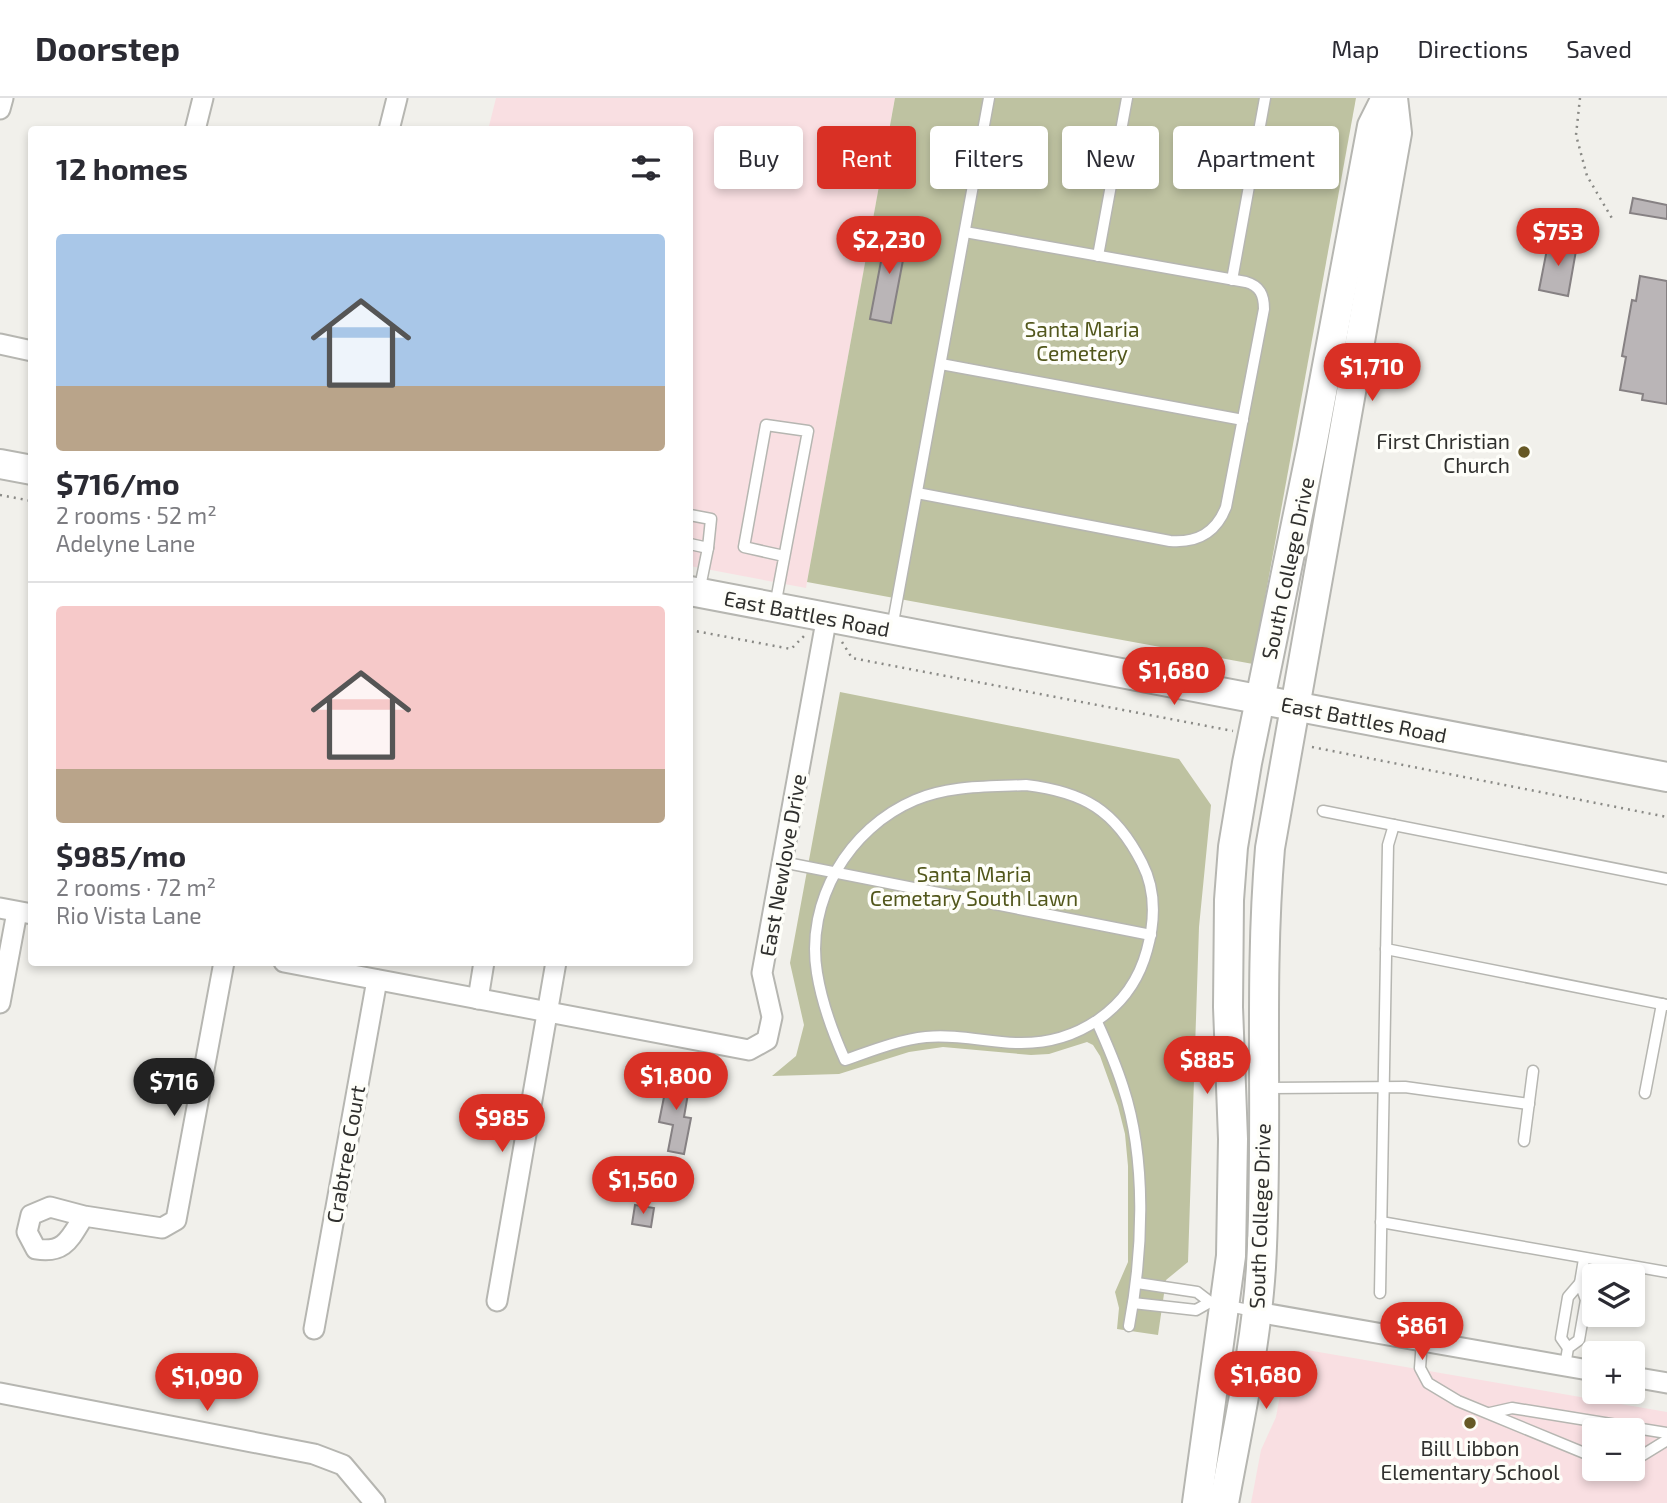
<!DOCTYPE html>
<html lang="en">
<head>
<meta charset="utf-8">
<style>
	body { margin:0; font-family:"Exo 2",sans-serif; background:#f7f7f7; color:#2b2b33; height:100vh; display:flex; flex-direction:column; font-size:26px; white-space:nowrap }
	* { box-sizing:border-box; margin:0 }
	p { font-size:23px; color:#7c7c81 }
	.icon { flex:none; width:38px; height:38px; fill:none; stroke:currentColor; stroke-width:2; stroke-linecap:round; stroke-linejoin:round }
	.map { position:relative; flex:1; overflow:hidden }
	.drawer { position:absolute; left:28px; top:28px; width:665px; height:840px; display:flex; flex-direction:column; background:#fff; border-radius:7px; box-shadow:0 4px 10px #0003 }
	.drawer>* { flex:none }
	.guide { position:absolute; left:714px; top:28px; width:665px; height:63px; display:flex; gap:14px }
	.buttons { position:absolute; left:1582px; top:1166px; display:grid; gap:14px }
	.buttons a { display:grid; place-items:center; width:63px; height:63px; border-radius:7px; background:#fff; box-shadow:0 4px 10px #0003; font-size:35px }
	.price { position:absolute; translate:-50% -60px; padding:0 16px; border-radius:24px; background:#d93025; color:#fff; font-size:23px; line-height:46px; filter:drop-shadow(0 2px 4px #0008) }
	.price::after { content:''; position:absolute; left:50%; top:42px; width:21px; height:16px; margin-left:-10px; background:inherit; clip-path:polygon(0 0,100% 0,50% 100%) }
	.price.current { background:#222; color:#fff }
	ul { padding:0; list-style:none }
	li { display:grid; align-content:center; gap:14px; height:371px; padding:0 28px }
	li+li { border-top:2px solid #e1e1e2 }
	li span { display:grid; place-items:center; height:217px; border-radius:7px; color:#555 }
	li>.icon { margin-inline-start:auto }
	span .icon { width:126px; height:126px; fill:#fffc; stroke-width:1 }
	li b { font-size:30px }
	h2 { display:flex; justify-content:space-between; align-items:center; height:84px; padding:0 28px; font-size:30px }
	.tag { padding:0 24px; border-radius:7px; background:#fff; box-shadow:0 4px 10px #0003; font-size:24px; line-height:63px }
	.tag.current { background:#d93025; color:#fff }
	header { display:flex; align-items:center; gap:42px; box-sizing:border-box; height:98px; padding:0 35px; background:#fff; border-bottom:2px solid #e1e1e2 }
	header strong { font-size:33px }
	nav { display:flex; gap:38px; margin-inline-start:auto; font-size:24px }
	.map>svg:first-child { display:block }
</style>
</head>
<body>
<header>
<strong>Doorstep</strong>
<nav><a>Map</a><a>Directions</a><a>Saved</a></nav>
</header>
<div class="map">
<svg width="1667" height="1405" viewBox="0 0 1667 1405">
	<rect width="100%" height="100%" fill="#f1f0eb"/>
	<g fill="#f9dfe2" fill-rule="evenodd">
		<path d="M496 0H895L806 490 690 468V32H488Z"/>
		<path d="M1307 1252 1667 1314V1405H1251L1261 1352 1276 1319 1286 1264 1291 1253ZM1594 1332H1633V1370H1594Z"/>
	</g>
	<g fill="#bec2a1">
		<path d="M895 0H1356L1253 566 807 484Z"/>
		<path d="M840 594 1179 661 1211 707 1199 829 1188 1164 1166 1182 1158 1237 1117 1231 1119 1210 1115 1194 1128 1164V1068L1125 1036 1118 1008 1100 958 1093 947 1087 944 1049 956 1031 957 943 949 909 954 839 976 772 978 796 958 804 927 790 865Z"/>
	</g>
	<g fill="#bab5b7" stroke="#868183" stroke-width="2">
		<path d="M1633 100 1667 107V121L1630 115Z"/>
		<path d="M887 132 908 136 891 225 870 221Z"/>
		<path d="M1549 141 1577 147 1568 198 1539 192Z"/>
		<path d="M1640 178 1667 183V306L1642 302 1643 296 1620 292 1626 259 1622 258 1632 202 1636 203Z"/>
		<path d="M665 979 690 984 684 1019 691 1020 684 1056 668 1053 673 1027 659 1024 664 999 659 998Z"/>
		<path d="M635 1107 654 1110 651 1129 632 1126Z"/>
	</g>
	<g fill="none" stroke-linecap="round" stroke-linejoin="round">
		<g stroke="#b6b6b1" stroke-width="13">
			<g id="lane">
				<path d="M1098 158 1127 0"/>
				<path d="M1232 182 1265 0"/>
				<path d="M941 266 1243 322"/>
				<path d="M917 395 1170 443C1197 445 1216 435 1226 409L1264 211C1264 197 1260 188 1246 184L965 134"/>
				<path d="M690 417 711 421 708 450 690 446"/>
				<path d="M699 494 708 450"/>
				<path d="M775 508 808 333 766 327 744 449 784 458"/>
				<path d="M892 530 989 0"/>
				<path d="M1026 687C1084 694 1115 712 1142 765 1156 792 1155 823 1147 852 1131 912 1076 947 1016 945 986 944 957 936 926 939 898 942 871 953 845 962 832 933 822 906 817 875 805 803 849 730 915 702 950 687 989 689 1026 687Z"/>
				<path d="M1323 713 1667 781"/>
				<path d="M782 764 1151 837"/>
				<path d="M1386 851 1667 907"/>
				<path d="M1097 924C1107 946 1116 967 1123 989 1147 1062 1143 1154 1129 1228"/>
				<path d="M1268 990 1405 989 1529 1006"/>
				<path d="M1645 995 1662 906"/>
				<path d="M1524 1043 1533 973"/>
				<path d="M1381 1124 1667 1174"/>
				<path d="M1137 1185 1197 1194 1210 1204 1253 1213"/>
				<path d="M1580 1185 1584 1161"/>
				<path d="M1380 1195 1388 747 1394 727"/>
				<path d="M1133 1205 1196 1212 1210 1204"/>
				<path d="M1422 1243 1420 1270 1428 1285 1458 1303 1594 1359"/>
				<path d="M1565 1268 1568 1250 1561 1240 1568 1199 1580 1185 1586 1202 1579 1242 1568 1250"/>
				<path d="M1490 1315 1512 1310 1667 1335"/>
				<path d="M1633 1363 1667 1342"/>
			</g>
		</g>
		<g stroke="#b6b6b1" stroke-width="23">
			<g id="street">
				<path d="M0 11 3 0"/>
				<path d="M195 32 203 0"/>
				<path d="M389 32 397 0"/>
				<path d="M0 246 32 253"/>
				<path d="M0 810 32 816"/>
				<path d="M284 864 749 952 767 942 772 919 762 875 827 518"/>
				<path d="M478 901 484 864"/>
				<path d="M0 905 17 814"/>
				<path d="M84 1118C70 1140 65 1156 36 1151L27 1134 31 1117 50 1109 84 1118 162 1130 176 1122 224 864"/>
				<path d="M497 1203 556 864"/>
				<path d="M1257 1214 1594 1273"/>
				<path d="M314 1231 377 882"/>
				<path d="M1633 1279 1667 1285"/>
				<path d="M0 1295 314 1356 343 1367 375 1405"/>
			</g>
		</g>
		<g stroke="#b6b6b1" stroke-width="32">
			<g id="secondary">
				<path d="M0 366 32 372"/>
				<path d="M690 493 1667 679"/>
				<path d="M1197 1405 1231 1158 1233 1041 1228 909 1229 802 1233 749 1247 665 1312 348 1372 28 1386 0"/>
				<path d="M1224 1405C1238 1327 1256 1249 1261 1169 1269 1030 1258 890 1270 750L1397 35 1393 0"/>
			</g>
		</g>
		<g stroke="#8a8a86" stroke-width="2.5" stroke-dasharray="2 5" stroke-linecap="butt">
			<path d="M1580 0 1576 37 1587 78 1613 122"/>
			<path d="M0 397 32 403"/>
			<path d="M690 532 791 551 805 537"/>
			<path d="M842 544 852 560 1233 633"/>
			<path d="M1312 649 1667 719"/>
		</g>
		<use href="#lane" stroke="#fff" stroke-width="10"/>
		<use href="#street" stroke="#fff" stroke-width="19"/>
		<use href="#secondary" stroke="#fff" stroke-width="28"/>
	</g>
	<g fill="#665825" stroke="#fefef9" stroke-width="2.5">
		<circle cx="1524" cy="354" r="7"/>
		<circle cx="1470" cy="1325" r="7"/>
	</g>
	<g text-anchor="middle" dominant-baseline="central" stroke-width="7" stroke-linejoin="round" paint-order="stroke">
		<g font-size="21" fill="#52571c" stroke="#fefef9">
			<text x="1082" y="230">Santa Maria<tspan x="1082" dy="24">Cemetery</tspan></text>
			<text x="974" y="775">Santa Maria<tspan x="974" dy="24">Cemetary South Lawn</tspan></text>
		</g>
		<g font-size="21" fill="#30302e" stroke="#fefef9" text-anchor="end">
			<text x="1510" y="342">First Christian<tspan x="1510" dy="24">Church</tspan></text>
			<text x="1470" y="1349" text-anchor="middle">Bill Libbon<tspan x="1470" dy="24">Elementary School</tspan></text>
		</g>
		<g font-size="21" fill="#30302e" stroke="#fefef9">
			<text transform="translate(1287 470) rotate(-78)">South College Drive</text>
			<text transform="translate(807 515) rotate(11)">East Battles Road</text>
			<text transform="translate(1364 621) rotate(11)">East Battles Road</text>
			<text transform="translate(782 767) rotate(-80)">East Newlove Drive</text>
			<text transform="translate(345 1056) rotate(-80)">Crabtree Court</text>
			<text transform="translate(1259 1118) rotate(-88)">South College Drive</text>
		</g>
	</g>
</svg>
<div class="buttons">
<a><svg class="icon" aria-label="layers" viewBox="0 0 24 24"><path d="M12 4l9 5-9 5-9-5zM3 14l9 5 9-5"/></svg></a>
<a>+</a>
<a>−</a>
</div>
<b class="price" style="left:1558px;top:170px">$753</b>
<b class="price" style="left:889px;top:178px">$2,230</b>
<b class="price" style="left:1372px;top:305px">$1,710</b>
<b class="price" style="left:1174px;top:609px">$1,680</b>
<b class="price" style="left:1207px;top:998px">$885</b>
<b class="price" style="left:676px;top:1014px">$1,800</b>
<b class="price current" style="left:174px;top:1020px">$716</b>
<b class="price" style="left:502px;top:1056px">$985</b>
<b class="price" style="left:643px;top:1118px">$1,560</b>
<b class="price" style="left:1422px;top:1264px">$861</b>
<b class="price" style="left:1266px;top:1313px">$1,680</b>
<b class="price" style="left:207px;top:1315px">$1,090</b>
<div class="guide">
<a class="tag">Buy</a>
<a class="tag current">Rent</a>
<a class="tag">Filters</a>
<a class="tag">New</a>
<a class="tag">Apartment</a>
</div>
<section class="drawer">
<h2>12 homes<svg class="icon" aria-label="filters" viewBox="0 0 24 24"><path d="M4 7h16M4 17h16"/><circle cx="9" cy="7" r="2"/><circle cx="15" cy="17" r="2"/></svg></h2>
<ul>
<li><span style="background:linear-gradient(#a9c7e8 70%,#b9a48a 0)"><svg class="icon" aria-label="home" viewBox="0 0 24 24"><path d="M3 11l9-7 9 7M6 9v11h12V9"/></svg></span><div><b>$716/mo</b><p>2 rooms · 52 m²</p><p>Adelyne Lane</p></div></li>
<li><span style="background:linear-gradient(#f6c9c9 75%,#b9a48a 0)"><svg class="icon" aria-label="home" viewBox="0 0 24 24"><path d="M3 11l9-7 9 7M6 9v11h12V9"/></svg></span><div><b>$985/mo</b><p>2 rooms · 72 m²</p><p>Rio Vista Lane</p></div></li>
</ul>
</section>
</div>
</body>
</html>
